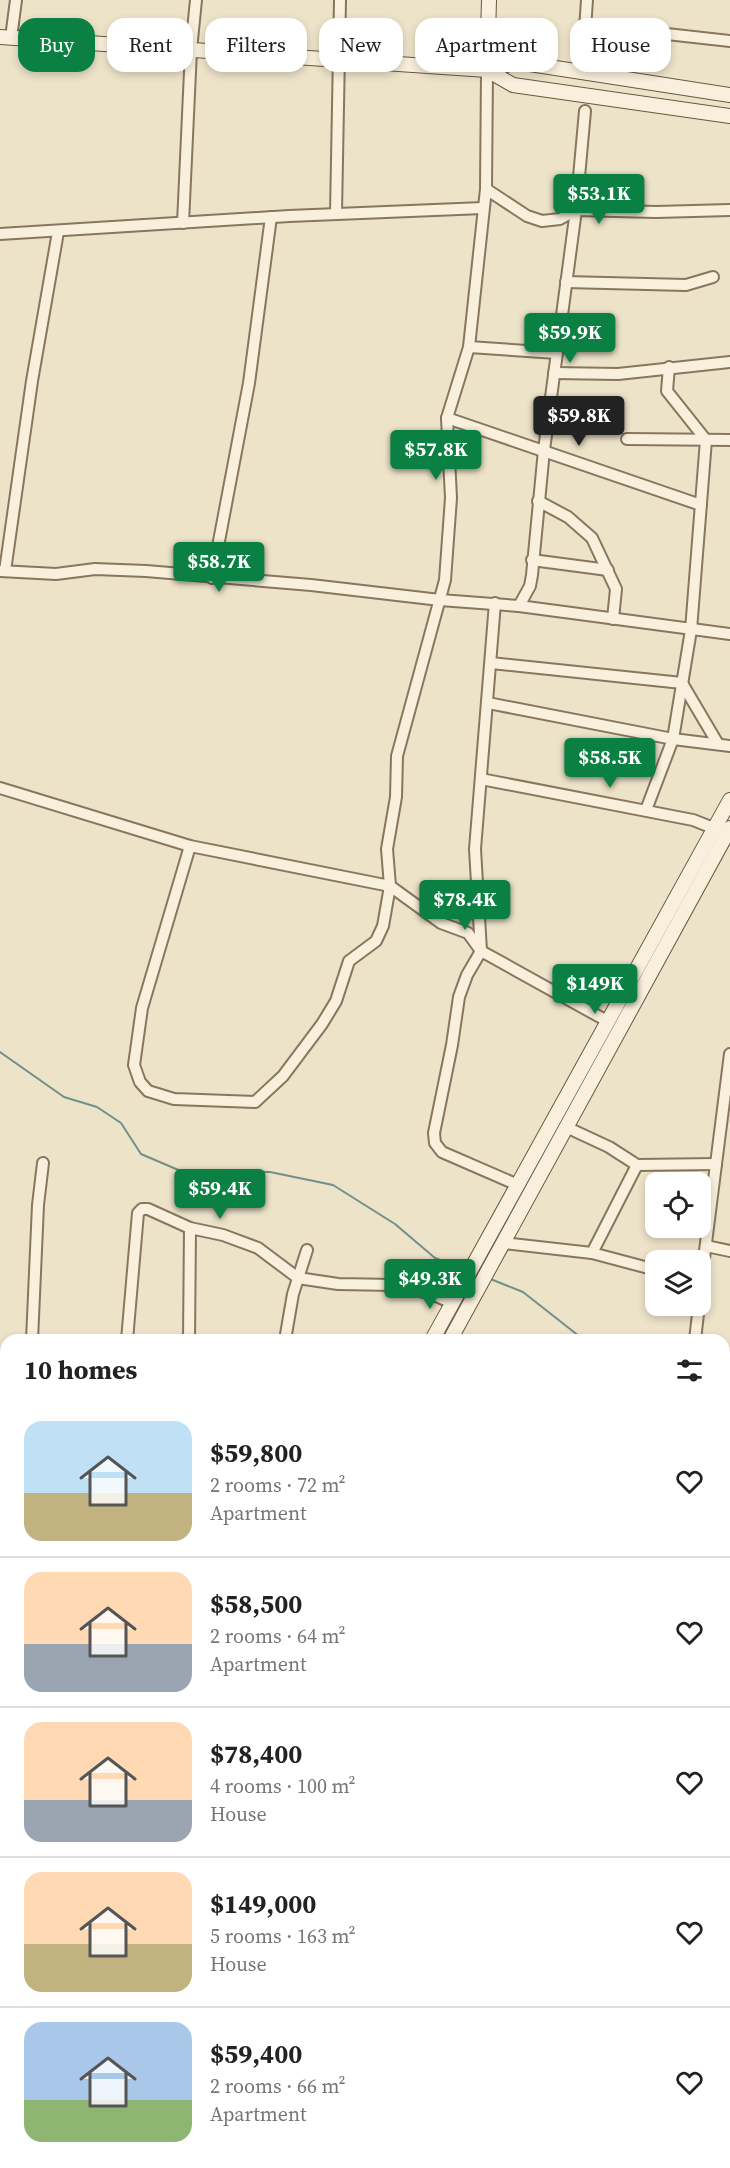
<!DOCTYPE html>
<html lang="en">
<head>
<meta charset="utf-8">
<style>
	body { margin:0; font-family:"Source Serif 4",serif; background:#f6f6f6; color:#222; height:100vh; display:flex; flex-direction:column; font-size:22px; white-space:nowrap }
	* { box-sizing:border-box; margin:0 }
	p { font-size:20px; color:#767676 }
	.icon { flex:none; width:33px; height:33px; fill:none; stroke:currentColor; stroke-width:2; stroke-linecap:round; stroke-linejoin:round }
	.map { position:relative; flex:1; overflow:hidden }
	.details { position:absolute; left:0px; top:1334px; width:730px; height:836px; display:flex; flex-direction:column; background:#fff; border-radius:18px 18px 0 0; box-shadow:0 3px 9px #0003 }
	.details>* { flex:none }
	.hud { position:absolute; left:18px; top:18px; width:694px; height:54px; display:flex; gap:12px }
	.fabs { position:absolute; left:645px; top:1172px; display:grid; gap:12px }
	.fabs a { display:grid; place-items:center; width:66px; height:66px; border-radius:12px; background:#fff; box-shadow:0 3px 9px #0003; font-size:30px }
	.price { position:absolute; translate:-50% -51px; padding:0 14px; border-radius:6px; background:#0b8043; color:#fff; font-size:20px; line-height:39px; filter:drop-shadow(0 2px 3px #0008) }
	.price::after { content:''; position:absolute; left:50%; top:36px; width:18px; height:14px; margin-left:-9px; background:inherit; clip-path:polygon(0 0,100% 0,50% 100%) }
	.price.on { background:#222; color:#fff }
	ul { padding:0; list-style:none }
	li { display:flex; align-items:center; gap:18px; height:150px; padding:0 24px }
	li+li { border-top:2px solid #e0e0e0 }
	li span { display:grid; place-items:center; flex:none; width:168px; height:120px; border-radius:18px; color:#555 }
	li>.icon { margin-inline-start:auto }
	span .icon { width:72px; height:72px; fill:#fffc; stroke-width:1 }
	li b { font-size:26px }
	h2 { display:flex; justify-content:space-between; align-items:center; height:72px; padding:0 24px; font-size:26px }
	.pill { padding:0 21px; border-radius:18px; background:#fff; box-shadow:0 3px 9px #0003; font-size:21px; line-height:54px }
	.pill.on { background:#0b8043; color:#fff }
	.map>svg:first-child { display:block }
</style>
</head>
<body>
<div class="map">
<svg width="730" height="2168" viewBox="0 0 730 2168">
	<rect width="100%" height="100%" fill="#ede3c9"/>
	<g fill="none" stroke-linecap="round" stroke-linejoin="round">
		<g stroke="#709089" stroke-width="2">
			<path d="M0 1052 64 1097 97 1107 121 1123 141 1154 183 1172H270L333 1185 395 1224 435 1258 466 1270"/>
			<path d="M488 1278 523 1292 584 1340"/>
			<path d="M724 1485 730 1490"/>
		</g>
		<g stroke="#89765e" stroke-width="14">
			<g id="street">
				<path d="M586 25 730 41"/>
				<path d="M11 38 16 0"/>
				<path d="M583 58 587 0"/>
				<path d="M486 189 527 216 542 221 560 219 576 210 656 212 730 210"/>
				<path d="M336 213 340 0"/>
				<path d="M183 223 191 50 196 0"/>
				<path d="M0 234 289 216 483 208"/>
				<path d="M566 282 686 285 713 277"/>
				<path d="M469 347 557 353"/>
				<path d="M554 373 618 374 730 362"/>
				<path d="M447 418 701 505"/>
				<path d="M627 439 730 440"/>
				<path d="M538 501 568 517 592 538 616 589 613 619"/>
				<path d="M532 560 608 570"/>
				<path d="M0 571 56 574 95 569 146 571 311 585 440 600 519 606 730 634"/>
				<path d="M5 571 32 381 58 232"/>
				<path d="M212 578 249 383 271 217"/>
				<path d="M495 603 475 849 481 951 467 975 459 997 452 1045 434 1133 435 1143 442 1152 518 1185"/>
				<path d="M519 606 530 586 532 575 544 450 576 210 585 111"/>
				<path d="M491 663 682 683 718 744"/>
				<path d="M488 703 673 739 730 746"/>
				<path d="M481 779 693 820 721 831"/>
				<path d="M0 788 190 846 390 886 441 923 468 933 481 951 609 1022"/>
				<path d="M646 810 673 739 691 630 706 440 667 391 669 367"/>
				<path d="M190 846 142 1008 134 1065 140 1082 148 1091 174 1099 255 1102 283 1076 322 1024 336 1001 349 961 376 941 383 926 390 886 387 849 396 797 397 756 445 580 451 498 447 418 469 347 486 189 487 70"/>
				<path d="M566 1127 609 1147 637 1165"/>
				<path d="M503 1243 592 1253 656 1270"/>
				<path d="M706 1246 730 1251"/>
				<path d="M592 1253 637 1165 716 1164"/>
				<path d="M700 1290 730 1054"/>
				<path d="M32 1340 38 1205 43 1163"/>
				<path d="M127 1340 138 1213 142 1209H148L190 1228 223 1235 258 1248 298 1278 338 1284 393 1285 432 1294 452 1303"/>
				<path d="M189 1340 190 1228"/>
				<path d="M285 1340 293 1294 307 1250"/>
				<path d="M695 1340 699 1305"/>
				<path d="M0 1373H6"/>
				<path d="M724 1383 730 1387"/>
				<path d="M0 1536H6"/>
				<path d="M0 1624H6"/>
				<path d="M724 1662 730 1650"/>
				<path d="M724 1740 730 1731"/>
				<path d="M724 1796 730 1799"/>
				<path d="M724 1909 730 1904"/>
				<path d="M0 1960H6"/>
				<path d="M724 1968 730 1974"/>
				<path d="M0 2044H6"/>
				<path d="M125 2163V2168"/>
				<path d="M459 2163 506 2168"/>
				<path d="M0 2166 12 2168"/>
				<path d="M24 2168 25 2163"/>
				<path d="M358 2168V2163"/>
				<path d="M542 2168V2163"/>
				<path d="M661 2168V2163"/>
			</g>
		</g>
		<g stroke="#6b5741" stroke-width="16">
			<g id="secondary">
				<path d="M0 37 487 70 517 62 730 95"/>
				<path d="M487 70 513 85 730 116"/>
				<path d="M487 70 489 0"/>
				<path d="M432 1340 730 800"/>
				<path d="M450 1340 730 828"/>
				<path d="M0 1875H6"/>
				<path d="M275 2168V2163"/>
				<path d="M286 2168V2163"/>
			</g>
		</g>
		<use href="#street" stroke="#f8f0dc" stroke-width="10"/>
		<use href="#secondary" stroke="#f8f0dc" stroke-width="14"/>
	</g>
</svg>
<div class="fabs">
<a><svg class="icon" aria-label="locate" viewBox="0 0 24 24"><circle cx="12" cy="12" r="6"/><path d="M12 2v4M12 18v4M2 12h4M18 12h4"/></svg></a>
<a><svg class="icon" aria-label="layers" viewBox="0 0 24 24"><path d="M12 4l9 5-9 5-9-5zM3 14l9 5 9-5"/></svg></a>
</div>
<b class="price" style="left:599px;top:225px">$53.1K</b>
<b class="price" style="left:570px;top:364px">$59.9K</b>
<b class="price on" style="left:579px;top:447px">$59.8K</b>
<b class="price" style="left:436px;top:481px">$57.8K</b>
<b class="price" style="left:219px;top:593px">$58.7K</b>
<b class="price" style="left:610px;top:789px">$58.5K</b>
<b class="price" style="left:465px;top:931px">$78.4K</b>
<b class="price" style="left:595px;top:1015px">$149K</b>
<b class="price" style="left:220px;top:1220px">$59.4K</b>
<b class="price" style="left:430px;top:1310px">$49.3K</b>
<div class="hud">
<a class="pill on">Buy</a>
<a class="pill">Rent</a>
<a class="pill">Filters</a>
<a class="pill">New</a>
<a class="pill">Apartment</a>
<a class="pill">House</a>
</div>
<section class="details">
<h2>10 homes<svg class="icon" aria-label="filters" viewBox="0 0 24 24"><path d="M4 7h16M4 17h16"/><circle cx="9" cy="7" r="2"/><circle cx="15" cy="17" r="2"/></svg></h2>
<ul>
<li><span style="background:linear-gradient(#bfe0f5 60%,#c2b280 0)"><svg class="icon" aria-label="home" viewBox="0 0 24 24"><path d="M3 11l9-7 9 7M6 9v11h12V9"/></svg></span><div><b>$59,800</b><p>2 rooms · 72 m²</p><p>Apartment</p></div><svg class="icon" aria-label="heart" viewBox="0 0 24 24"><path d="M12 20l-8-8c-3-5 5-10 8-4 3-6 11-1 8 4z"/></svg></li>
<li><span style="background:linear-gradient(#ffd9b3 60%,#9aa5b1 0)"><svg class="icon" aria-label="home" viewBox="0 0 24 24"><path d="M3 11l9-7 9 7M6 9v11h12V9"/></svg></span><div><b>$58,500</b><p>2 rooms · 64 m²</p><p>Apartment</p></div><svg class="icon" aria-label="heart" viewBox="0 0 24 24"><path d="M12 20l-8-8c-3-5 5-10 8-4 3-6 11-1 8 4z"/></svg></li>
<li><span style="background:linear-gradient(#ffd9b3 65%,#9aa5b1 0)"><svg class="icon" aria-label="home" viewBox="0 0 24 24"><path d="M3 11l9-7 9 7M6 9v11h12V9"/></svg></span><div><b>$78,400</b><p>4 rooms · 100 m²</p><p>House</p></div><svg class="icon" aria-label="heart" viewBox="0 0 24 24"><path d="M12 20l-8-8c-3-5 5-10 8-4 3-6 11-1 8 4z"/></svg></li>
<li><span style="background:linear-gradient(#ffd9b3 60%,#c2b280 0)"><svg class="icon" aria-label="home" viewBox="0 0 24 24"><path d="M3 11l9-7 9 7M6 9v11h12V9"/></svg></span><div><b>$149,000</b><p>5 rooms · 163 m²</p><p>House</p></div><svg class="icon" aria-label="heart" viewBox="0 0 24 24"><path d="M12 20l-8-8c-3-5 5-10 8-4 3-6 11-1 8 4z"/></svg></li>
<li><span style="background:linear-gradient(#a9c7e8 65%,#8fb573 0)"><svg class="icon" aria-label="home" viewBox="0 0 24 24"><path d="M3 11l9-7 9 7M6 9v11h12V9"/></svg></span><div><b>$59,400</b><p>2 rooms · 66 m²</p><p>Apartment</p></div><svg class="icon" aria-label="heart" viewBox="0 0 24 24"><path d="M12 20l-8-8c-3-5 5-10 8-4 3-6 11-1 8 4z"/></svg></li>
</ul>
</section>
</div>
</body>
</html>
